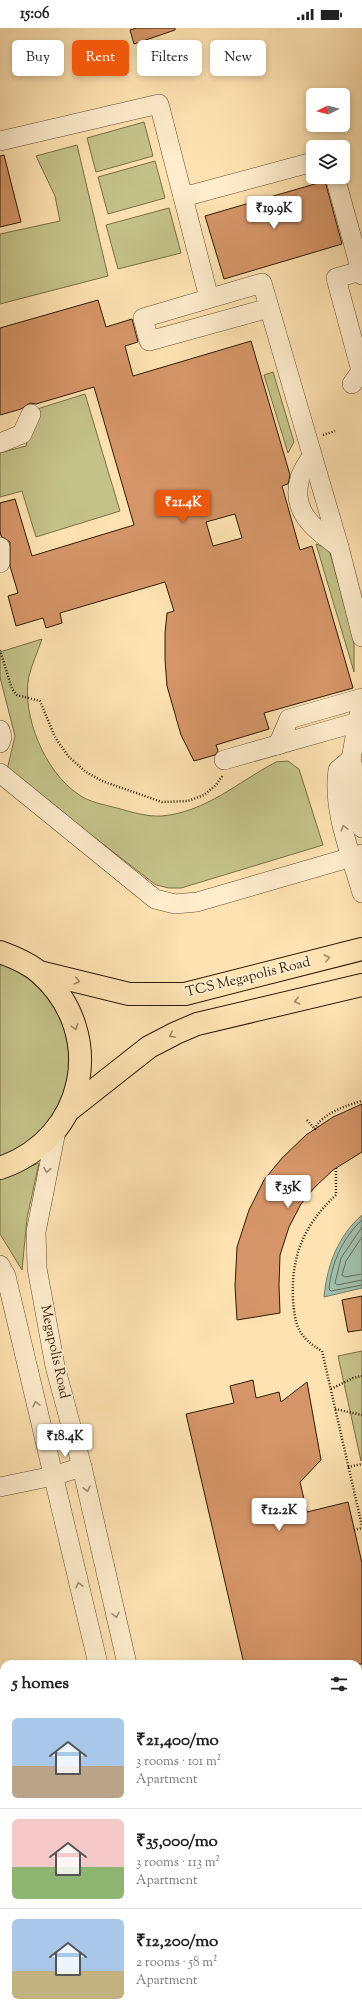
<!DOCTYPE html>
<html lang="en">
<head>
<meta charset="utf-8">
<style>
	body { margin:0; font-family:"Sorts Mill Goudy",serif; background:#f6f6f6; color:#222; height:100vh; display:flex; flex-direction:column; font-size:15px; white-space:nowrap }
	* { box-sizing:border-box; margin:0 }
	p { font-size:13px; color:#767676 }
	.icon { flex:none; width:22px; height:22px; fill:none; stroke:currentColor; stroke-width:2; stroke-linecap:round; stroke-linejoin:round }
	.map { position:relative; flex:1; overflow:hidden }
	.side { position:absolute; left:0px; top:1632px; width:362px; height:356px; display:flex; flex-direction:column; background:#fff; border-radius:12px 12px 0 0; box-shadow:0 2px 6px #0003 }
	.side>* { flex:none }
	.hud { position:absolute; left:12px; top:12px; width:338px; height:36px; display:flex; gap:8px }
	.needle { width:26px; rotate:264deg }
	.buttons { position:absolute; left:306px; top:60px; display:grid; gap:8px }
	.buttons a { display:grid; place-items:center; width:44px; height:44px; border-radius:6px; background:#fff; box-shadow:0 2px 6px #0003; font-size:20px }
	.price { position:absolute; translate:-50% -34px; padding:0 9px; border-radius:4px; background:#fff; color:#222; font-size:13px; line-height:26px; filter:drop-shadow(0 1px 2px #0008) }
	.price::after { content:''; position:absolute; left:50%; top:24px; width:12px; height:9px; margin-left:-6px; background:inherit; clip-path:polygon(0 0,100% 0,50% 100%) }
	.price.on { background:#ea580c; color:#fff }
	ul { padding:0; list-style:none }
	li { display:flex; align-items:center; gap:12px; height:100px; padding:0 12px }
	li+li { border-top:1px solid #e0e0e0 }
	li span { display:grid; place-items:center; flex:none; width:112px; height:80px; border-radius:6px; color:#555 }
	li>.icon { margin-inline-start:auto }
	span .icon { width:48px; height:48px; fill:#fffc; stroke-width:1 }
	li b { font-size:17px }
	h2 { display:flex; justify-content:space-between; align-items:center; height:48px; padding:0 12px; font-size:17px }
	.tag { padding:0 14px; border-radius:6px; background:#fff; box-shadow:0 2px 6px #0003; font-size:14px; line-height:36px }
	.tag.on { background:#ea580c; color:#fff }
	.status { display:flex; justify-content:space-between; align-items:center; height:28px; padding:0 20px; background:#fff; direction:ltr }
	.status svg { height:11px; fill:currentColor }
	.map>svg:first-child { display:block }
</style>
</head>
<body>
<div class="status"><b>15:06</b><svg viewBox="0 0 49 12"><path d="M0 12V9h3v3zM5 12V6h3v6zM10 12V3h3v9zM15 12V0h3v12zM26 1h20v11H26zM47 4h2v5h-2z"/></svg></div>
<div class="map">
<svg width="362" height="1988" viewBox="0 0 362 1988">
	<rect width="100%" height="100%" fill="#fee2b1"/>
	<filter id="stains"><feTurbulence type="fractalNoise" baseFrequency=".005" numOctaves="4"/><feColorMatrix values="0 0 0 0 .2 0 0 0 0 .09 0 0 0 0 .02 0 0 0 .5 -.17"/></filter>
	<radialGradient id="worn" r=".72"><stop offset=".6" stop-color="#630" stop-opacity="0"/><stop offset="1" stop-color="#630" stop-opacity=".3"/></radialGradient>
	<g fill="#c4c289" stroke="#786f48">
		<path d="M144 94 153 128 96 144 87 110Z"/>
		<path d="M77 117 108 248 0 276V206L60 193 55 168 36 128Z"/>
		<path d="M155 133 165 170 108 186 98 149Z"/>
		<path d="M169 180 181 225 118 241 106 197Z"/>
		<path d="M273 344 294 414 288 425 264 347Z"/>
		<path d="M85 366 120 483 36 509 22 463 0 469V425L26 418 34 382Z"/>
		<path d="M316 516 329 521 354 613V644Z"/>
		<path d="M42 611C38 623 32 636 29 648 21 687 45 744 78 766 88 774 105 777 117 780 131 784 148 789 162 788 206 784 238 754 276 734L288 733 299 741 323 817 181 860H169L156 857 7 742 15 708 0 649V624Z"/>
		<path d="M0 936C91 969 93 1096 0 1128Z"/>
		<path d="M39 1135 27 1190 22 1242 0 1206V1151Z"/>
		<path d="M362 1323V1432L361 1433 338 1328Z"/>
	</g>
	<path fill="#a0beac" stroke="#727d6a" d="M362 1187V1260L324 1269C327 1237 338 1208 362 1187Z"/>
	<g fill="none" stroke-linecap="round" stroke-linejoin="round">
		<g stroke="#666d59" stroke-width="1">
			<path d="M362 1192C343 1209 331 1236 329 1261L331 1263 362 1257"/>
			<path d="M362 1199 341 1230 335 1255 337 1257 362 1252"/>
			<path d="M362 1209 346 1233 342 1247 345 1249 362 1246"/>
		</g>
	</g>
	<g fill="#d59568" stroke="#2d1c06" fill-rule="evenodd">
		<path d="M137 0H175V2L134 16 130 2Z"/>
		<path d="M4 127 21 194 0 199V128Z"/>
		<path d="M325 153 342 216 224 251 205 188Z"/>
		<path d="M98 272 106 299 132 291 138 314 125 318 133 348 251 313 290 447 288 456 282 458 300 522 312 518 353 660 264 685 269 701 216 717 218 723 215 727 194 733 181 707 167 658 165 632V605L167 585 174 583 165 554 60 585 62 595 46 600 43 590 16 598 8 568 18 565 10 538V514L1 508 0 503V475L15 471 32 528 134 497 94 359 36 376 30 375 21 381 0 387V300ZM235 486 242 510 213 518 206 494Z"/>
		<path d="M362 1076V1124L333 1142 314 1160 301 1176 289 1199 280 1227 279 1257 280 1285 237 1292 235 1258 237 1219 249 1182 264 1152 282 1130 306 1107 333 1089Z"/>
		<path d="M362 1268V1302L348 1304 342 1272Z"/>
		<path d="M253 1352 256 1370 279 1364 281 1374 307 1354 321 1432 300 1454 307 1484 348 1474 362 1535V1636H244L186 1386 234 1375 230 1358Z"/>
	</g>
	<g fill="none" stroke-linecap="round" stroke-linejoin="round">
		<g stroke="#614e31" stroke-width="20">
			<g id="minor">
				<path d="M0 113 159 76 209 270"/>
				<path d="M335 149 362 247"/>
				<path d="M183 169 313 134"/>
				<path d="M269 280 149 313 143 290 262 255 339 519 362 609"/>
				<path d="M352 356 361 343 336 250 361 243"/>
				<path d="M0 415 22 406 31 386"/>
				<path d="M312 428C308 435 302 442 300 450 290 484 315 501 339 519"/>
				<path d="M0 519V535"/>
				<path d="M362 671 351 731 354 743V773L362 800"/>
				<path d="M0 702 2 709 0 715"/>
				<path d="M278 717 289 691 362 670"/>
				<path d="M351 731 338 742C332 781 351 827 362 865"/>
				<path d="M224 732 358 694 362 695"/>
				<path d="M0 745 155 871 175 876 197 874 362 826"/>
				<path d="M56 1103 36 1204 37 1240 55 1338 82 1439 127 1636"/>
				<path d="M0 1237 6 1248 98 1636"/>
				<path d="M0 1459 53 1448 82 1439"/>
				<path d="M0 1873 4 1890"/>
				<path d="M0 1940 4 1939"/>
				<path d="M26 1984 27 1988"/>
				<path d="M181 1984 182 1988"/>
				<path d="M208 1984 209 1988"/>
			</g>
		</g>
		<g stroke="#2d1c06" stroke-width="24">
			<g id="major">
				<path d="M0 924C14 929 29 935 40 945 108 1006 86 1111 0 1140"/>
				<path d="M39 944 129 966H185L362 921"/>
				<path d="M69 1082 149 1019 176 1005 197 996 362 957"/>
			</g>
		</g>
		<g stroke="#2d1c06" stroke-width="2.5" stroke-dasharray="1 2" stroke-linecap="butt">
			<path d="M323 407 335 403"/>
			<path d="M0 622 12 661 17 667 40 673 55 709 68 728 86 744 102 753 162 774 188 773 204 767 216 757 223 747"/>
			<path d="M307 1092 315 1101C321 1086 347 1077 362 1073"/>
			<path d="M336 1140V1167C304 1197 291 1227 293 1271 295 1298 298 1309 322 1323L362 1498"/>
			<path d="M331 1361 353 1350 362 1348"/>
			<path d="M335 1381 362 1387"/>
			<path d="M348 1439 362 1436"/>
			<path d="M354 1502 362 1500"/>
		</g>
		<use href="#minor" stroke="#feeccc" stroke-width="19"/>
		<use href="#major" stroke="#fee2b1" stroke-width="22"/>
	</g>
	<defs><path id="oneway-chevron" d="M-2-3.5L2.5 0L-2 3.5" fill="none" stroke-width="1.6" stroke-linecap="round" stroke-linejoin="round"/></defs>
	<g stroke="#a08e73">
		<use href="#oneway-chevron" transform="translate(344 800) rotate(-105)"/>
		<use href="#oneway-chevron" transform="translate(47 1142) rotate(101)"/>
		<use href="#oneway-chevron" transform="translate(36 1376) rotate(-103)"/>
		<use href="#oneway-chevron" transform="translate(87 1461) rotate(77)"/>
		<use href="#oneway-chevron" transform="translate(79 1557) rotate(-103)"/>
		<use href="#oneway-chevron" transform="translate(116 1587) rotate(77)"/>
	</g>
	<g stroke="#a08964">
		<use href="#oneway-chevron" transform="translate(327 930) rotate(-14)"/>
		<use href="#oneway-chevron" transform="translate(77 953) rotate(13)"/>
		<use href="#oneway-chevron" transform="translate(297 973) rotate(167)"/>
		<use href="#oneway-chevron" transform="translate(75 999) rotate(72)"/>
		<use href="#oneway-chevron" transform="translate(172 1007) rotate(153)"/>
	</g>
	<g text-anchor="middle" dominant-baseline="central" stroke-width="4" stroke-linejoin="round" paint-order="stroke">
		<g font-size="14" fill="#2d1c06" stroke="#feeccc">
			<text transform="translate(248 950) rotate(-14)">TCS Megapolis Road</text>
			<text transform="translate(54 1324) rotate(78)">Megapolis Road</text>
		</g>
	</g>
	<rect width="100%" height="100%" filter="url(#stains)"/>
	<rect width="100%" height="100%" fill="url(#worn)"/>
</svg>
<div class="buttons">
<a><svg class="needle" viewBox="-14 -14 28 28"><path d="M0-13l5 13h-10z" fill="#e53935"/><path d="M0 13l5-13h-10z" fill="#767676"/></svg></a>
<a><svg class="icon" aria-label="layers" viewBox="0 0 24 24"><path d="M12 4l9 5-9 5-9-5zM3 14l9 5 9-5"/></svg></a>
</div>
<b class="price" style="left:274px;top:202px">₹19.9K</b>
<b class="price on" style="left:183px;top:496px">₹21.4K</b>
<b class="price" style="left:288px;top:1181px">₹35K</b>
<b class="price" style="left:65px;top:1430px">₹18.4K</b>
<b class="price" style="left:279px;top:1504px">₹12.2K</b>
<div class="hud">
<a class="tag">Buy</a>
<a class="tag on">Rent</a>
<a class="tag">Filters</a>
<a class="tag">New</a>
</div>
<section class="side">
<h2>5 homes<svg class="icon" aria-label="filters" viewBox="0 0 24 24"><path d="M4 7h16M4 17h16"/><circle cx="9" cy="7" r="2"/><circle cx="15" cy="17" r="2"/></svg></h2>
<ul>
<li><span style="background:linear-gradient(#a9c7e8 60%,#b9a48a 0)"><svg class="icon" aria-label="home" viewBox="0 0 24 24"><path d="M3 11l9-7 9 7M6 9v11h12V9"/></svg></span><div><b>₹21,400/mo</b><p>3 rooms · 101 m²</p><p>Apartment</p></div></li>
<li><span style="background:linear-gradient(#f6c9c9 60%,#8fb573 0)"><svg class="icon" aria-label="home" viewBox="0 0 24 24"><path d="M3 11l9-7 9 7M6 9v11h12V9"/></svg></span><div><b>₹35,000/mo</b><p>3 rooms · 113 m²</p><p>Apartment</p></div></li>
<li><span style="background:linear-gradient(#a9c7e8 65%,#c2b280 0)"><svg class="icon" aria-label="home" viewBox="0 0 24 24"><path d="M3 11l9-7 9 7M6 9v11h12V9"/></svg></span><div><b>₹12,200/mo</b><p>2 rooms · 58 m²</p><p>Apartment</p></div></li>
</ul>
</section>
</div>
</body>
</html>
